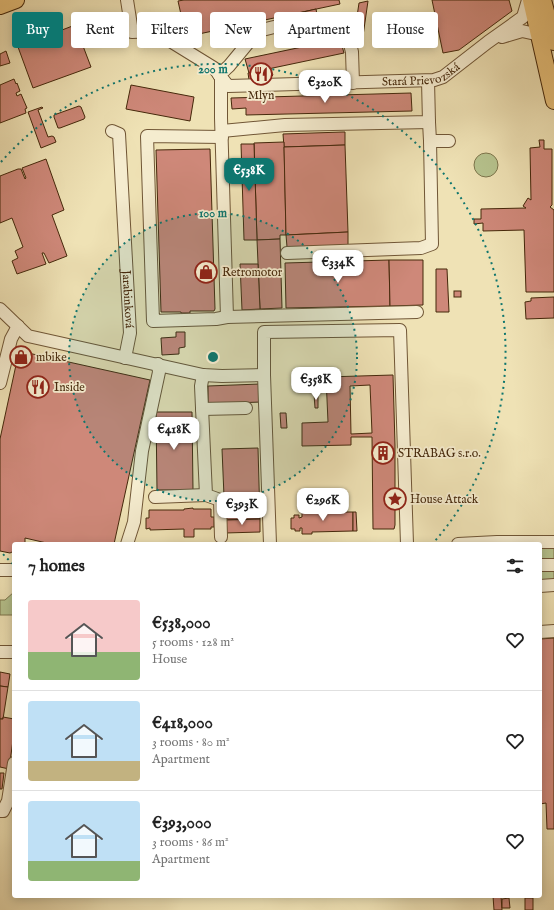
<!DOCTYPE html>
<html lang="en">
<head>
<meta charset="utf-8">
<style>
	body { margin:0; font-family:"IM FELL English",serif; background:#f6f6f6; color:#222; height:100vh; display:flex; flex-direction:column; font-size:15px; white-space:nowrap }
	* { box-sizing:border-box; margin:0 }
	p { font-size:13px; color:#767676 }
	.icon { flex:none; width:22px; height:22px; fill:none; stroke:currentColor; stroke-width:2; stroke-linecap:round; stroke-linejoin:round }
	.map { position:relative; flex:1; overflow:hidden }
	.sheet { position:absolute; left:12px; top:542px; width:530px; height:356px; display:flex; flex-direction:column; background:#fff; border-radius:4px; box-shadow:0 2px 10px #0003 }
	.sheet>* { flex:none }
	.top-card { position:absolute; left:12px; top:12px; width:530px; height:36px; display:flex; gap:8px }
	.price { position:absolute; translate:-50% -34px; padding:0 9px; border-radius:8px; background:#fff; color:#222; font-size:13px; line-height:26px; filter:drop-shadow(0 1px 2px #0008) }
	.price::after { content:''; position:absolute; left:50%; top:24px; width:12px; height:9px; margin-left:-6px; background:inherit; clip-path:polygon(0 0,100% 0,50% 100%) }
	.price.on { background:#0f766e; color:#fff }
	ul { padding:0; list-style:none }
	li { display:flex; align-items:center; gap:12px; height:100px; padding:0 16px }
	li+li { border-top:1px solid #e0e0e0 }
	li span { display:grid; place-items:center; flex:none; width:112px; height:80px; border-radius:4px; color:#555 }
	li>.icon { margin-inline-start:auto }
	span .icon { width:48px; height:48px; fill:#fffc; stroke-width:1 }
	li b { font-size:17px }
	h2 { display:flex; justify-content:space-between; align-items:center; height:48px; padding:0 16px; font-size:17px }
	.chip { padding:0 14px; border-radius:4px; background:#fff; box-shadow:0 2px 10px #0003; font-size:14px; line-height:36px }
	.chip.on { background:#0f766e; color:#fff }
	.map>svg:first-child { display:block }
</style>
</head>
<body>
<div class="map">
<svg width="554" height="910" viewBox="0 0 554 910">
	<rect width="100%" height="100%" fill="#efe2b5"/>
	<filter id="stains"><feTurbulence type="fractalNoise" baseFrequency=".005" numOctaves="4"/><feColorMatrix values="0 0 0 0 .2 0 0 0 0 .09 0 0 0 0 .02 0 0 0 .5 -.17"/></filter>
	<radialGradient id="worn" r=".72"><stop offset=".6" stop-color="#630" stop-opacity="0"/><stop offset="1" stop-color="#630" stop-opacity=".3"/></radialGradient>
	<g fill="#b7c48f" stroke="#7e764d">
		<circle cx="486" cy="165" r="12"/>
		<rect x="540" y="548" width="14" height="33"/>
		<path d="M14 592V615H0V600H5Z"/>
	</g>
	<g fill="#ce8879" stroke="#45280b" fill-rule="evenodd">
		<path d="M184 0H339L340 4 194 35 192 26 184 28 178 1Z"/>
		<path d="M432 0H509L512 11 459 50 443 53Z"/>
		<path d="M368 1 363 36 354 37 359 3Z"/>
		<path d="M316 9 318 20 301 23 299 13Z"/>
		<path d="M337 16 339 28 304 35 301 23Z"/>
		<path d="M75 25 91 67 33 88 18 47Z"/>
		<path d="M230 27 233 43 230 48 228 46 225 32 214 34 213 30Z"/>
		<path d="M340 39 344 53 249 73 245 59Z"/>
		<path d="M6 51 10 63 0 66V54Z"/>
		<path d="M270 69 273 75 270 78 269 77 249 80 248 73Z"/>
		<path d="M14 79 16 84 17 83 20 91 16 93 17 96 21 94 27 108 25 109 26 113 0 123V85Z"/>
		<path d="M131 85 194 97 190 121 126 109Z"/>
		<path d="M411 93 412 111 246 115V108L232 109 231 98Z"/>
		<path d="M79 106 81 107 85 117 84 119 60 128H58L54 117V115Z"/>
		<path d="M42 107 43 108 38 110 48 137 52 136 54 137 56 142 41 148 28 112Z"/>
		<path d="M343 132H345V145L284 147 283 134Z"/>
		<path d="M539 140H544V149H552V205L550 207 554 210V292H526L524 230 483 231V223L474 224V219H481V209L526 208 523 206 528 198 531 200 530 148 540 147Z"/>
		<path d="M284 142 286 235H280V239L257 240 254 143Z"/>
		<path d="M241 144H254L257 240H244Z"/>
		<path d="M345 145 348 232 286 235 284 147Z"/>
		<path d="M210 149 215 309 214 311H190V313H181V312H161L156 150Z"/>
		<path d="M46 159 64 210 52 215 67 256 49 263 44 253H42L46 264 17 274 12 261 18 258 15 251 23 247 12 218 0 223V176L18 169H21L25 179 26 178 22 168Z"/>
		<path d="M348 232V245L287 247 286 235Z"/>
		<path d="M280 239 282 308 260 309 257 240Z"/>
		<path d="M389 260 390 306 286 308 285 263Z"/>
		<path d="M389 260H423V305L390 306Z"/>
		<path d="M240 264H258L260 309 242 310Z"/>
		<path d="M436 269H447L449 312H436Z"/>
		<rect x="454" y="291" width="7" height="6"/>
		<path d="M554 297V318L526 319 525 302 531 301V298Z"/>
		<path d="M176 332H185V347L179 348V354L162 355 161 338 176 337Z"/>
		<path d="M19 351 150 380 114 544H51L25 538V544H14V551L10 553 0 551V439Z"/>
		<path d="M393 375 395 445V525L394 529H373L372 437H351V445L302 446V423L328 422 326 377ZM370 385 372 433 351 434 350 386Z"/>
		<path d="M260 384 261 402 208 404V386Z"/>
		<path d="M314 394H318V408H315Z"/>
		<path d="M156 412H192L193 490H157Z"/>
		<path d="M280 413H286L287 428H281Z"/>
		<path d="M258 448 260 519 225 520 222 449Z"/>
		<path d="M193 508V509H211V517H214V527H211V529H194V537H184V529L150 530V528L146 529V518H149V510H184V509Z"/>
		<path d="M302 512H353V531L312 532V534H302V528H300V531H295V529H291V518H294V515H299V518L302 517Z"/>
		<path d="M353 512H356L357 531H353Z"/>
		<path d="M260 519V532L225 533V520Z"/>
		<path d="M554 638V829H547L546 803 540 804V639Z"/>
		<path d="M0 672 10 674 8 687 0 686Z"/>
		<path d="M0 686 8 687 3 719H0Z"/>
		<path d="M3 717 14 719V733L9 769 0 767V719H3Z"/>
		<path d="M0 773H4L2 789H0Z"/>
		<path d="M493 896H501L502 910H494Z"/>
		<path d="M509 898 510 908H502V899Z"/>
		<rect x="525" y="898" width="8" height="12"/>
	</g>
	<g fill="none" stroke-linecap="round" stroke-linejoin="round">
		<g stroke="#705636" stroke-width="14">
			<g id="minor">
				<path id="s1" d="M127 0 132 32 154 31 214 68 228 86 434 80 443 77 488 42 523 17 528 0"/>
				<path d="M502 37 522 31 540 35"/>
				<path d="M219 75 229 66 248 43 250 33 282 25 291 30 300 41 347 32 352 52 353 83"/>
				<path d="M221 78V118L227 317"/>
				<path d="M429 122 430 141H449"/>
				<path id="s2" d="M112 131 119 134 130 333 125 358"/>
				<path d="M222 131 285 125 429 122 428 81"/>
				<path d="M222 137 147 136 153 321 216 319 227 317 417 312"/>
				<path d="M287 253 421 248 432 244 430 141"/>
				<path d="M0 309 28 336 203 375 222 376 264 375"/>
				<path d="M203 375 201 386 206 495 220 500 221 537"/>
				<path d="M0 383 11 339 18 326"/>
				<path d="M202 409 246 408"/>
				<path d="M155 497 206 495"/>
				<path d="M127 544 134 522 142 451 159 372 158 364"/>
				<path d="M270 544 264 375V332L400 330 407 544"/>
				<path d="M458 544 497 542H554"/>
				<path d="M540 565H554"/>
				<path d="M0 570H14"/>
				<path d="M540 586 554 585"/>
				<path d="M540 632 554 631"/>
				<path d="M0 652H14"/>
				<path d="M0 811H3L8 801 14 763"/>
			</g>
		</g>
		<g stroke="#45280b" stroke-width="18">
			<g id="major">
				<path d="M531 0 554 101"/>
				<path d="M543 0 554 42"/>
				<path d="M0 6 16 0"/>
			</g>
		</g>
		<use href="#minor" stroke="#f5eccf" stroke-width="12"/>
		<use href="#major" stroke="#e8c17a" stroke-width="16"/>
	</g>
	<circle cx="213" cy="357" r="144" fill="#0f766e" fill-opacity=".12"/>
	<g fill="none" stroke="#0f766e" stroke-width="2" stroke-dasharray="2 4">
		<circle cx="213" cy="357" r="144"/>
		<path d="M13 564A288 288 0 0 1 1 552M1 162A288 288 0 0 1 434 542"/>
	</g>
	<defs>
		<g id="restaurant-ring" transform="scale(1.15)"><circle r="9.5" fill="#f5eccf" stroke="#8f2418" stroke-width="1.5"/><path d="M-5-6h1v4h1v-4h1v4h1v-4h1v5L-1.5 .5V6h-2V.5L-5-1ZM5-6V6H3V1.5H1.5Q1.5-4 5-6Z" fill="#8f2418"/></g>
		<g id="shop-ring" transform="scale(1.15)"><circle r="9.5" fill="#f5eccf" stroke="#8f2418" stroke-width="1.5"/><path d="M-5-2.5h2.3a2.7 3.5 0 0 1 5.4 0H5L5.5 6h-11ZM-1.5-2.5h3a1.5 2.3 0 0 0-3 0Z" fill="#8f2418"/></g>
		<g id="building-ring" transform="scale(1.15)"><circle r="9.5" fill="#f5eccf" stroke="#8f2418" stroke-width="1.5"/><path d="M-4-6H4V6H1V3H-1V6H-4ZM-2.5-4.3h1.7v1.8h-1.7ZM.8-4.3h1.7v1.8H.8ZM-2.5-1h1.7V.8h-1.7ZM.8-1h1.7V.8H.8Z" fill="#8f2418"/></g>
		<g id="sight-ring" transform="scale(1.15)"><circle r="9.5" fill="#f5eccf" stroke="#8f2418" stroke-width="1.5"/><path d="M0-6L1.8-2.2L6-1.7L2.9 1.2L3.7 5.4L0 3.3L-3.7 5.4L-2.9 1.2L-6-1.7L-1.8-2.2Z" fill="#8f2418"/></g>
	</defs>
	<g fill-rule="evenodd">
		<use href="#restaurant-ring" x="261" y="74"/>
		<use href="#shop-ring" x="206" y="272"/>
		<use href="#shop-ring" x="21" y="357"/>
		<use href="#restaurant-ring" x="38" y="387"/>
		<use href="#building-ring" x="383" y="453"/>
		<use href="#sight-ring" x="395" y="499"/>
	</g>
	<g text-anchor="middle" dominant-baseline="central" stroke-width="3.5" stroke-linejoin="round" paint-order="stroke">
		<g font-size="12" fill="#45280b" stroke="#f5eccf">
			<text stroke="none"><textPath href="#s1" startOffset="342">Stará Prievozská</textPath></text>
			<text stroke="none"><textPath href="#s2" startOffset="173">Jarabinková</textPath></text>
		</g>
		<g font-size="12" fill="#45280b" stroke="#f5eccf" text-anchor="start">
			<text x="261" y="95" text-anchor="middle">Mlyn</text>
			<text x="222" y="272">Retromotor</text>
			<text x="36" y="357">mbike</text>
			<text x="54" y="387">Inside</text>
			<text x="398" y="453">STRABAG s.r.o.</text>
			<text x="410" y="499">House Attack</text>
		</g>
	</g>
	<circle cx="213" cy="357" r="6" fill="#0f766e" stroke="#f5eccf" stroke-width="2"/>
	<g font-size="12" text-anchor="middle" font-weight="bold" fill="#0f766e" stroke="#f5eccf" stroke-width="3.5" stroke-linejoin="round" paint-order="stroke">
		<text x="213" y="73">200 m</text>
		<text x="213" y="217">100 m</text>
	</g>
	<rect width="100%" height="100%" filter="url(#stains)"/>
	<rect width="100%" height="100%" fill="url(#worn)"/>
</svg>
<b class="price" style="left:325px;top:104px">€320K</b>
<b class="price on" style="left:249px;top:192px">€538K</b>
<b class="price" style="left:338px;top:284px">€334K</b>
<b class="price" style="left:316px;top:401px">€358K</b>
<b class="price" style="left:174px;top:451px">€418K</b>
<b class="price" style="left:323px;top:522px">€296K</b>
<b class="price" style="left:242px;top:526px">€393K</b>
<div class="top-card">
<a class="chip on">Buy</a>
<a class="chip">Rent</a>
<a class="chip">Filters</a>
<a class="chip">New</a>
<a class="chip">Apartment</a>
<a class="chip">House</a>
</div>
<section class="sheet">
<h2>7 homes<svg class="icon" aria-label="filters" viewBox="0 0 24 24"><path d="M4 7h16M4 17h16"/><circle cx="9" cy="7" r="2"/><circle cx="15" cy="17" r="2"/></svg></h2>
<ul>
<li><span style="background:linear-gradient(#f6c9c9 65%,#8fb573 0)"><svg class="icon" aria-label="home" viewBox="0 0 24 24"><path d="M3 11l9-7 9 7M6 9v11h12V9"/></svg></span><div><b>€538,000</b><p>5 rooms · 128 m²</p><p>House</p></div><svg class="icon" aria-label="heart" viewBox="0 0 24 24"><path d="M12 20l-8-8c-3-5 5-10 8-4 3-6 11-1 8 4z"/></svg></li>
<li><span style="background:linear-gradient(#bfe0f5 75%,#c2b280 0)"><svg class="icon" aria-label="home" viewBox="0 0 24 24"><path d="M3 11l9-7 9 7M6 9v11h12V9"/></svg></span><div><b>€418,000</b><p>3 rooms · 80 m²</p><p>Apartment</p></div><svg class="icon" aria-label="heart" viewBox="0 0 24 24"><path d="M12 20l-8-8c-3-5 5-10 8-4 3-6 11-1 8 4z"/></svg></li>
<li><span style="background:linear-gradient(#bfe0f5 75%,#8fb573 0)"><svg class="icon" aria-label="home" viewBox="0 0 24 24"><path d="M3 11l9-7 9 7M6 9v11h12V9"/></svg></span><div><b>€393,000</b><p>3 rooms · 86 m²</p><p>Apartment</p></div><svg class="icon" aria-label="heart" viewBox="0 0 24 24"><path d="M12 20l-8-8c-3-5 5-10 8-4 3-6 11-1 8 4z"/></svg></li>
</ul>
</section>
</div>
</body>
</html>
